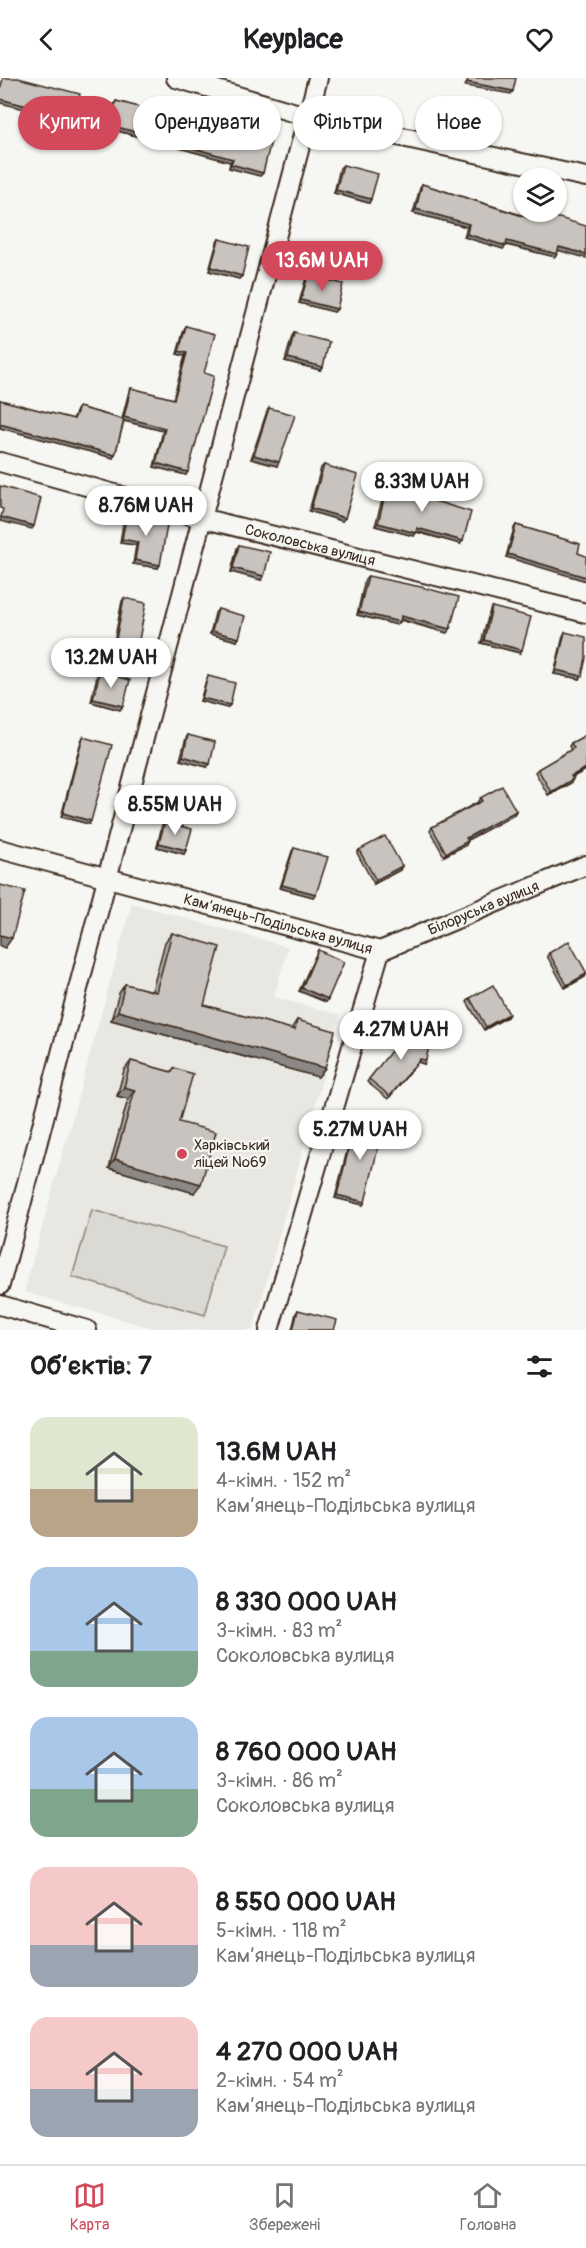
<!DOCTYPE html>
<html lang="uk">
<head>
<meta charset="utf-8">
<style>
	body { margin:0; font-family:Pangolin,sans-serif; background:#f2f2f2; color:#202124; height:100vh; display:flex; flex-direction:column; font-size:22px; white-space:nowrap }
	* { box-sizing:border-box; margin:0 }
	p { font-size:20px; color:#757577 }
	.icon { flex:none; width:33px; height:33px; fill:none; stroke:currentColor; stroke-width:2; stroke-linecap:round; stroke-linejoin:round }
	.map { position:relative; height:1252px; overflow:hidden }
	.panel { display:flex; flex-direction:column; background:#fff; flex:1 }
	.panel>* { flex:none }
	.top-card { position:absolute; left:18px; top:18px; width:550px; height:54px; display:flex; gap:12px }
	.buttons { position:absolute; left:513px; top:90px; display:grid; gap:12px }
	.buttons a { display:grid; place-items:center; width:54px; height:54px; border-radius:50%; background:#fff; box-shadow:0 2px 4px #0004; font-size:30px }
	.price { position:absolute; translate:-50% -51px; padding:0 14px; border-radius:21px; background:#fff; color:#222; font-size:20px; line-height:39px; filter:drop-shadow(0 2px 3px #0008) }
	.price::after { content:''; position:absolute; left:50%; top:36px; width:18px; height:14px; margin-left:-9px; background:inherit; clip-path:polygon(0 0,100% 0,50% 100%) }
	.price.selected { background:#d1495b; color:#fff }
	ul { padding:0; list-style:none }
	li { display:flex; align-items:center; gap:18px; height:150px; padding:0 30px }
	li span { display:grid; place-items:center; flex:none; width:168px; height:120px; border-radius:18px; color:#555 }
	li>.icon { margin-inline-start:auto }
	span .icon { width:72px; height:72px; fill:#fffc; stroke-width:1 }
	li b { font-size:26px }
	h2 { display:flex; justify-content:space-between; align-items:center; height:72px; padding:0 30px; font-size:26px }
	.tag { padding:0 21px; border-radius:27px; background:#fff; box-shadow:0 2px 4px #0004; font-size:21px; line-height:54px }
	.tag.selected { background:#d1495b; color:#fff }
	header { display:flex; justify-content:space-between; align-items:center; height:78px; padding:0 30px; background:#fff; font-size:27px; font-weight:700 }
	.tab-bar { display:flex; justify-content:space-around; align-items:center; height:84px; border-top:2px solid #e0e0e0; background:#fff; font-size:16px; color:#757577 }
	.tab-bar a { display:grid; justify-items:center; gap:3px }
	.tab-bar .selected { color:#d1495b }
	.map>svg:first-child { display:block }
</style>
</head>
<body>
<header><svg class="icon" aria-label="back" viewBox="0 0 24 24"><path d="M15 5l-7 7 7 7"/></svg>Keyplace<svg class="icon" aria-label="heart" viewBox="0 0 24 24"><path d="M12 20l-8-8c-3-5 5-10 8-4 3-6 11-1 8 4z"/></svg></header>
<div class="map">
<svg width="586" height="1252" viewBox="0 0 586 1252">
	<rect width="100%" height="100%" fill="#f6f6f2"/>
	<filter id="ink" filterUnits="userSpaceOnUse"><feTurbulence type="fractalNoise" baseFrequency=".0167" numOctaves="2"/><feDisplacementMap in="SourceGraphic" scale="12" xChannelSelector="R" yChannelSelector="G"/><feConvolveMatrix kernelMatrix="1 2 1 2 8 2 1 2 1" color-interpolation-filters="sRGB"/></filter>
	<g filter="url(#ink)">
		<path fill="#e8e7e2" d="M132 825 288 869 274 919 340 937 253 1252H159L24 1214Z"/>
		<path fill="#dad9d3" stroke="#8a8278" stroke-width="1.5" d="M92 1132 224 1168 205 1237 72 1199Z"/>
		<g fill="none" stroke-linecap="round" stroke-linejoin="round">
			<g stroke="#3b2a1e" stroke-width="22">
				<g id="street">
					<path d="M176 0 306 38 586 99"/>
					<path id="s1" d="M0 384 201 440 586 535"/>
					<path id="s2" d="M0 771 380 873 269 1252"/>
					<path id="s3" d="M380 873 586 787"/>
					<path d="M0 1207 318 0"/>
					<path d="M0 1227 87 1252"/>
				</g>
			</g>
			<use href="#street" stroke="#f6f6f2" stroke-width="18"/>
		</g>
		<g fill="#aca8a3" stroke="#3b2a1e" stroke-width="1.5">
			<path d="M116 23 160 35 163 29 212 47 263 95 260 98 229 90 230 84 107 50 114 26Z"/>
			<path d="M343 87 371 121 369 125 334 115 340 90Z"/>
			<path d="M422 106 531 140 533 134H539L558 173 557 176 555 179 506 167 503 171 464 159 467 149 413 135 420 110Z"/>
			<path d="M219 161 242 198 239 201 209 193 217 164Z"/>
			<path d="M308 197 337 231 334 234 299 225 306 200Z"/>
			<path d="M186 248 204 295 186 397 154 389 163 353 124 343 115 377 113 380 0 350V322L73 341 77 332 79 329 122 341 129 313 131 310 173 321 185 278 177 276 184 251Z"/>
			<path d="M294 255 320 292 285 283 292 258Z"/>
			<path d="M269 330 277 388 251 381 267 333Z"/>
			<path d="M324 387 342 443 309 433 321 390Z"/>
			<path d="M388 405 425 420 460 466 416 454 414 458 375 448 386 408Z"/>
			<path d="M127 435 158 490 133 486 136 467 120 465 124 439Z"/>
			<path d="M516 447 580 466 506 479 514 450Z"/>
			<path d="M239 467 261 502 231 494 237 470Z"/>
			<path d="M368 498 447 555 400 542 397 547 357 537 365 501Z"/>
			<path d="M124 520 136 570 114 564 122 523Z"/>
			<path d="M492 529 520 575 481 565 490 532Z"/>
			<path d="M218 531 237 563 210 556 215 535Z"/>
			<path d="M565 554 580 601 554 596 563 558Z"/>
			<path d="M100 594 123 628 120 632 91 624 97 598Z"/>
			<path d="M208 598 230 627 227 630 200 623 206 602Z"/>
			<path d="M188 657 207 689 180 682 186 660Z"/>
			<path d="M586 657V692L572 699 571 705 548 717 535 694 538 691 571 672 569 668 571 665Z"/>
			<path d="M83 659 89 746 61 739 81 663Z"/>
			<path d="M480 720 514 737 467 762 466 767 444 778 430 753 432 749 478 724V723Z"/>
			<path d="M165 744 186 772 184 776 157 769 162 747Z"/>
			<path d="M294 770 316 816 313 819 280 810 292 773Z"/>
			<path d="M359 772 400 792 374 806 357 775Z"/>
			<path d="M172 855 204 927 291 951 297 942 325 990 318 999 111 942 119 915 125 906 152 913 165 864Z"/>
			<path d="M318 872 328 921 326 924 299 913Z"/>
			<path d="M549 875 586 894V897L585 899 565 910 547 878Z"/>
			<path d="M470 920 507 939 484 952 467 924Z"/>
			<path d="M399 952 424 986 418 984 388 1021 367 1004 394 970 397 956Z"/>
			<path d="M131 983 171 994 174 990 179 1044 194 1115 109 1090 128 1021 117 1018 124 992Z"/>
			<path d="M356 1042 365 1124 363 1127 335 1120 354 1045Z"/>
			<path d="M298 1232 334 1252H292L296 1235Z"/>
		</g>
		<g fill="#8c8885" stroke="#3b2a1e" stroke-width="1.5">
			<path d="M467 4 513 13 511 16 465 8Z"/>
			<path d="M0 21 74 40 71 43 0 25Z"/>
			<path d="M110 47 233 81 230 84 107 50Z"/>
			<path d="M231 86 263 95 260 98 229 90Z"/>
			<path d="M336 112 371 121 369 125 334 115Z"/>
			<path d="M416 131 469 146 467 149 413 135Z"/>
			<path d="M467 156 506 168 503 171 464 159Z"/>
			<path d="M507 163 557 176 555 179 504 166Z"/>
			<path d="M559 169 586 176V180L557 172Z"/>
			<path d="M211 189 242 198 239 201 209 193Z"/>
			<path d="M301 222 337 231 334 234 299 225Z"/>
			<path d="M179 273 187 275 185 278 177 276Z"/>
			<path d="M288 280 323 289 320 292 285 283Z"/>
			<path d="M124 339 165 350 163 353 121 342Z"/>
			<path d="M0 346 115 377 113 380 0 350Z"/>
			<path d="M254 377 279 384 277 388 251 381Z"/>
			<path d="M156 385 188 394 186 397 154 389Z"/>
			<path d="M311 430 345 440 342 443 309 433Z"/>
			<path d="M1 439 34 448 32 451 0 443Z"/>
			<path d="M378 445 416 455 414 458 375 448Z"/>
			<path d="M417 450 463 463 460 466 415 453Z"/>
			<path d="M122 461 138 464 136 467 120 465Z"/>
			<path d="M508 476 586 499V503L506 479Z"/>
			<path d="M135 482 160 487 158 490 133 486Z"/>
			<path d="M233 490 264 498 261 502 231 494Z"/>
			<path d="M359 534 400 544 397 547 357 537Z"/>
			<path d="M401 538 450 551 447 555 399 541Z"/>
			<path d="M212 553 239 560 237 563 210 556Z"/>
			<path d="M116 561 138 567 136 570 114 564Z"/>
			<path d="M484 562 522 572 520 575 481 565Z"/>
			<path d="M556 592 582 598 580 601 554 596Z"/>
			<path d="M202 620 230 627 227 630 200 623Z"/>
			<path d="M93 621 123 628 120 632 91 624Z"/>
			<path d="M183 678 210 686 207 689 180 682Z"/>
			<path d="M586 690V692L569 701 571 698Z"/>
			<path d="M573 701 571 705 548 717 551 714Z"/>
			<path d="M516 733 514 737 464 764 466 760Z"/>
			<path d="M63 735 91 743 89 746 61 739Z"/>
			<path d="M468 763 466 767 444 778 446 775Z"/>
			<path d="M159 765 186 772 184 776 157 769Z"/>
			<path d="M402 788 400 792 374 806 376 802Z"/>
			<path d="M282 807 316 816 313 819 280 810Z"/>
			<path d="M0 857 12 860 5 870 0 868Z"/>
			<path d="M586 896 585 899 565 910 567 907Z"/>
			<path d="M302 910 328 921 326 924 299 913Z"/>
			<path d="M118 933 325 990 318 999 111 942Z"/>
			<path d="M509 936 507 939 484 952 486 949Z"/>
			<path d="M420 981 426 982 424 986 418 984 388 1021Z"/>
			<path d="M124 1009 135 1012 128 1021 117 1018Z"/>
			<path d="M115 1081 201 1106 194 1115 109 1090Z"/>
			<path d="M337 1117 365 1124 363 1127 335 1120Z"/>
		</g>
		<g fill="#c8c3be" stroke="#3b2a1e" stroke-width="1.5">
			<path d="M3 0H18L80 16 74 40 0 21V12Z"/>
			<path d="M468 0H516L513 13 467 4Z"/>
			<path d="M116 23 162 35 163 29 213 43 212 47 271 63 263 95 231 86 233 81 110 47Z"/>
			<path d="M343 87 378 96 371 121 336 112Z"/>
			<path d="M422 106 532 141 534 134H539L586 148V176L559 169 557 176 507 163 506 168 467 156 469 146 416 131Z"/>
			<path d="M219 161 249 169 242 198 211 189Z"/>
			<path d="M308 197 343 206 337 231 301 222Z"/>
			<path d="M186 248 215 256 204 295 214 298 188 394 156 385 165 350 124 339 131 310 174 321 187 275 179 273Z"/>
			<path d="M294 255 329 264 323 289 288 280Z"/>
			<path d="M0 322 74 341 79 329 124 342 115 377 0 346Z"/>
			<path d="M269 330 295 337 279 384 254 377Z"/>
			<path d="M324 387 358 397 345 440 311 430Z"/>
			<path d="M388 405 427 415 425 420 471 434 463 463 417 450 416 455 378 445Z"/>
			<path d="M0 408 41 420 34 448 1 439 3 431 0 430Z"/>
			<path d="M127 435 168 442 160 487 135 482 138 464 122 461Z"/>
			<path d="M516 447 580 466 578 475 586 478V499L508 476Z"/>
			<path d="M239 467 270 474 264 498 233 490Z"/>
			<path d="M368 498 421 509 459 519 450 551 401 538 400 544 359 534Z"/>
			<path d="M124 520 146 525 138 567 116 561Z"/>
			<path d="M492 529 531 539 522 572 484 562Z"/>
			<path d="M218 531 245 538 239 560 212 553Z"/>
			<path d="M565 554 586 559V580L582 598 556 592Z"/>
			<path d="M100 594 130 602 123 628 93 621Z"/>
			<path d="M208 598 235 605 230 627 202 620Z"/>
			<path d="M188 657 215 664 210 686 183 678Z"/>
			<path d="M586 657V690L571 698 573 701 551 714 538 691 574 670 571 665Z"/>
			<path d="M83 659 112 667 91 743 63 735Z"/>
			<path d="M502 708 516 733 466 760 468 763 446 775 432 749 482 723 480 720Z"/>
			<path d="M165 744 192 751 186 772 159 765Z"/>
			<path d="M385 758 402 788 376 802 359 772Z"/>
			<path d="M294 770 328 779 316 816 282 807Z"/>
			<path d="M0 807 25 813 12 860 0 857Z"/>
			<path d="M172 855 220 869 204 927 295 952 297 942 335 953 325 990 118 933 125 906 156 914Z"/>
			<path d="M569 863 586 894V896L567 907 549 875Z"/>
			<path d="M318 872 344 884 328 921 302 910Z"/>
			<path d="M493 907 509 936 486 949 470 920Z"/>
			<path d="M399 952 431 959 426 982 420 981 390 1018 369 1001 396 967Z"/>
			<path d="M131 983 172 994 174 990 193 996 179 1044 216 1054 201 1106 115 1081 135 1012 124 1009Z"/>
			<path d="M356 1042 383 1049 365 1124 337 1117Z"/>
			<path d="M298 1232 337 1242 334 1252H293Z"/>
		</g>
	</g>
	<circle fill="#d1495b" stroke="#f6f6f2" stroke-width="2" cx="182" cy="1076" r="6"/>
	<g text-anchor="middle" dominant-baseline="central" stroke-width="4.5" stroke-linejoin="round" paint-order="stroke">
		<g font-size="15" fill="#3b2a1e" stroke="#f6f6f2">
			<text stroke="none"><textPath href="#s1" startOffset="321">Соколовська вулиця</textPath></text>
			<text stroke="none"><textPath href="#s3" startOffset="112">Білоруська вулиця</textPath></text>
			<text stroke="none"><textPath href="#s2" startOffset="288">Кам’янець-Подільська вулиця</textPath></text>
		</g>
		<g font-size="15" fill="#3b2a1e" stroke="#f6f6f2" text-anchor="start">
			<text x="194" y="1067">Харківський<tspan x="194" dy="17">ліцей №69</tspan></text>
		</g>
	</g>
</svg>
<div class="buttons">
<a><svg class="icon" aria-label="layers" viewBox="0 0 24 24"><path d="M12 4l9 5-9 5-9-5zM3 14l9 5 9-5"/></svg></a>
</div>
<b class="price selected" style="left:322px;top:214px">13.6M UAH</b>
<b class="price" style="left:422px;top:435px">8.33M UAH</b>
<b class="price" style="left:146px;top:459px">8.76M UAH</b>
<b class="price" style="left:111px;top:611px">13.2M UAH</b>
<b class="price" style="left:175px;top:758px">8.55M UAH</b>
<b class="price" style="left:401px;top:983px">4.27M UAH</b>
<b class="price" style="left:360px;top:1083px">5.27M UAH</b>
<div class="top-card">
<a class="tag selected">Купити</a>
<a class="tag">Орендувати</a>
<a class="tag">Фільтри</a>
<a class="tag">Нове</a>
</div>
</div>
<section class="panel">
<h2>Об’єктів: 7<svg class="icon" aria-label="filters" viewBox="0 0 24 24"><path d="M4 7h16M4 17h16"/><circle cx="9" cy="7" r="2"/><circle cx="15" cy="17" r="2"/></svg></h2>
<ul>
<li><span style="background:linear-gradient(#dfe7d0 60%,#b9a48a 0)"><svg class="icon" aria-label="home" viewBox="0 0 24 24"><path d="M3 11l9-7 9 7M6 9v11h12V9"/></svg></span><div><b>13.6M UAH</b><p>4-кімн. · 152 m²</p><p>Кам’янець-Подільська вулиця</p></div></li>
<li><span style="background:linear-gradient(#a9c7e8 70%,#7fa58c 0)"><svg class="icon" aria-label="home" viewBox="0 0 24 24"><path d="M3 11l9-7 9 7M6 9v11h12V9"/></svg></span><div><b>8 330 000 UAH</b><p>3-кімн. · 83 m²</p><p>Соколовська вулиця</p></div></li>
<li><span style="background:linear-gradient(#a9c7e8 60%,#7fa58c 0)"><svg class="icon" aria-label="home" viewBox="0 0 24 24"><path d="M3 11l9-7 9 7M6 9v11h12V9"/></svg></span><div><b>8 760 000 UAH</b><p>3-кімн. · 86 m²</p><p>Соколовська вулиця</p></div></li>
<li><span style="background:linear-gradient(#f6c9c9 65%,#9aa5b1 0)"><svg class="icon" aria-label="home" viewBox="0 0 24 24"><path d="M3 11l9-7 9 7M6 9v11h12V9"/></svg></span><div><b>8 550 000 UAH</b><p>5-кімн. · 118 m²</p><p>Кам’янець-Подільська вулиця</p></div></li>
<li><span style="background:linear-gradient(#f6c9c9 60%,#9aa5b1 0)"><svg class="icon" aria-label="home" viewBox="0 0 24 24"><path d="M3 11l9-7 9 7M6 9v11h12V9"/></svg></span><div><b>4 270 000 UAH</b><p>2-кімн. · 54 m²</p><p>Кам’янець-Подільська вулиця</p></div></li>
</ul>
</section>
<nav class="tab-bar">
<a class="selected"><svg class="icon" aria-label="map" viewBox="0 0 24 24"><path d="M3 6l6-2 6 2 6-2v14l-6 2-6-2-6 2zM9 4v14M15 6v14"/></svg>Карта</a>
<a><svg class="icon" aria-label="saved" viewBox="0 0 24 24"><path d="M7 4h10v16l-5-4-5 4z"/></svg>Збережені</a>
<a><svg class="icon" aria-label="home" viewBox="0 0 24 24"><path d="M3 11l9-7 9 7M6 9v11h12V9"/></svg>Головна</a>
</nav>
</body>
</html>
